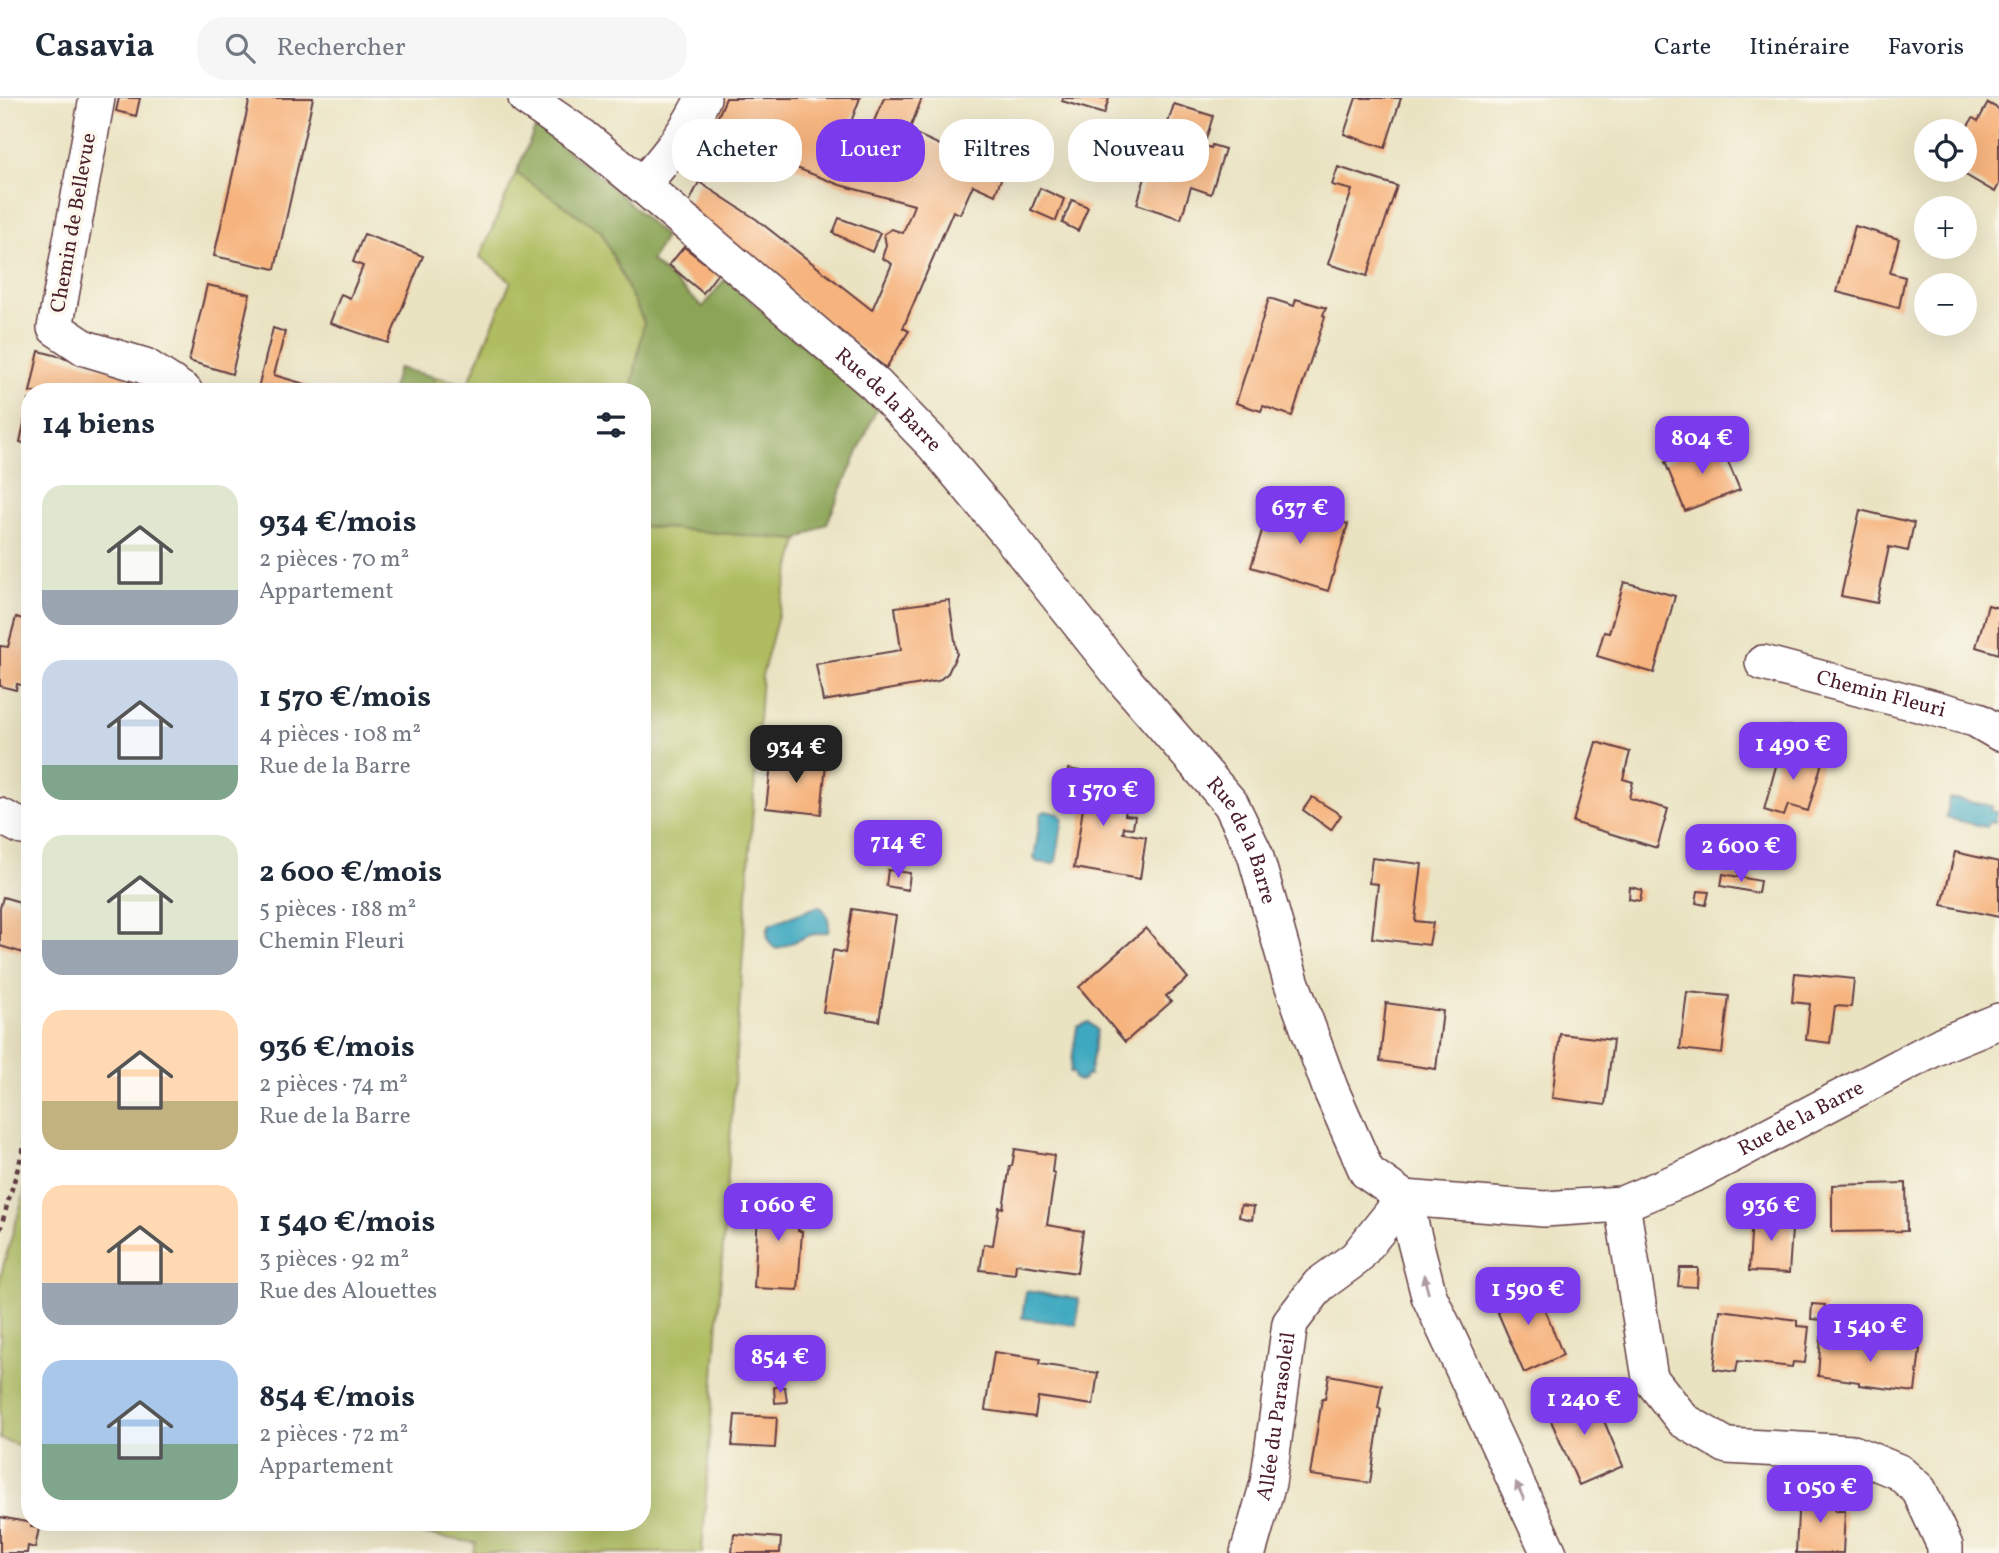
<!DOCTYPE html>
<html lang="fr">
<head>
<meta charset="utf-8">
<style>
	body { margin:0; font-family:Vollkorn,serif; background:#f6f6f7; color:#1f2937; height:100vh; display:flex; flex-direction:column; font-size:26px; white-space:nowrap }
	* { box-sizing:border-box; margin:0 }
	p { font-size:23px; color:#747a83 }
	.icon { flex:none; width:38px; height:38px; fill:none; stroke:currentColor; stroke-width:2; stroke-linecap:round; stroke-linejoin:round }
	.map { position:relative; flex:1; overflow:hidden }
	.side { position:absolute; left:21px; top:285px; width:630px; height:1148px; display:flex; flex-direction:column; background:#fff; border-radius:28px; box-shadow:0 7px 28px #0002 }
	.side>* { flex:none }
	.banner { position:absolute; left:672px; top:21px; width:665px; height:63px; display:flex; gap:14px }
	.controls { position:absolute; left:1914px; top:21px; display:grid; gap:14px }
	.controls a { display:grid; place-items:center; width:63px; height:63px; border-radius:50%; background:#fff; box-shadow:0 7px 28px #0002; font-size:35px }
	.price { position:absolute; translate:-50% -60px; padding:0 16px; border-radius:14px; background:#7c3aed; color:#fff; font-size:23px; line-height:46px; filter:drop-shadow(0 2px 4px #0008) }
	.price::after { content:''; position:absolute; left:50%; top:42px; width:21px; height:16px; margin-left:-10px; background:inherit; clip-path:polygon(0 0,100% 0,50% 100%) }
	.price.on { background:#222; color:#fff }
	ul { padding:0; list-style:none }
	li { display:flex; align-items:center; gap:21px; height:175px; padding:0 21px }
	li span { display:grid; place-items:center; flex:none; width:196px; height:140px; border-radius:21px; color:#555 }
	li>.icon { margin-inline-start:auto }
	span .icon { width:84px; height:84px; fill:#fffc; stroke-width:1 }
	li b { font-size:30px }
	h2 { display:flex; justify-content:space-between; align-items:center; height:84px; padding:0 21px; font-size:30px }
	.tag { padding:0 24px; border-radius:28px; background:#fff; box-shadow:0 7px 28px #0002; font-size:24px; line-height:63px }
	.tag.on { background:#7c3aed; color:#fff }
	header { display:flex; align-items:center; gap:42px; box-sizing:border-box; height:98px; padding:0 35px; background:#fff; border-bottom:2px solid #e0e1e3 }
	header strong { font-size:33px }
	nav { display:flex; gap:38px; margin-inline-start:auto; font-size:24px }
	.search { width:490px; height:63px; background:#f6f6f7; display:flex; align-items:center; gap:18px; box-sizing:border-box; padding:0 24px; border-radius:28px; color:#747a83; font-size:26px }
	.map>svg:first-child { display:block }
</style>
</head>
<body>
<header>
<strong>Casavia</strong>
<div class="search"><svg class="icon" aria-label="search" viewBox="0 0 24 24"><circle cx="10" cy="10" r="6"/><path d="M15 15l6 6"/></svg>Rechercher</div>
<nav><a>Carte</a><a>Itinéraire</a><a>Favoris</a></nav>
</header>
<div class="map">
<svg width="1999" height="1455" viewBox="0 0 1999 1455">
	<rect width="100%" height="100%" fill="#fbf7ec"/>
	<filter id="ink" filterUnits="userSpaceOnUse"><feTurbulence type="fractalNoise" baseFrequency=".0143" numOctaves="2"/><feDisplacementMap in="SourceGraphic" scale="14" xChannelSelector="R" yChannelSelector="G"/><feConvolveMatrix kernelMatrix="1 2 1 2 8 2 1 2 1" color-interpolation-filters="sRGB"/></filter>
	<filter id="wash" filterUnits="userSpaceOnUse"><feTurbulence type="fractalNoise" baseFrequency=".00686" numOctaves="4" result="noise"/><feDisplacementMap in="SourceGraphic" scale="28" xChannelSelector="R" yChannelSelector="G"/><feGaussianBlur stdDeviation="1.57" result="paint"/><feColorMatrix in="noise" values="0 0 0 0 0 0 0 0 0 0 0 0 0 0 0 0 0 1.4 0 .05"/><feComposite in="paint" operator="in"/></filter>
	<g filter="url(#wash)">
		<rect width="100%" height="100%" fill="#eae3c2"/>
		<g fill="#afbd60" stroke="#7c6e46" stroke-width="2">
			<path d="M516 75 601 133 644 224 631 294H434L435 279 468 286 511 183 480 159Z"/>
			<path d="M642 428 798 442 762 578 702 1455H474L476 1445 357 1425 642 1424Z"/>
			<path d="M30 1076V1351L0 1341V1179Z"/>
		</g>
		<g fill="#8ba456" stroke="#6a6240" stroke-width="2">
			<path d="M536 28 606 83 665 139 651 163 703 209 725 181 877 310 827 425 798 442 642 428V294H631L644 224 601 133 516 75Z"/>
			<path d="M398 270 435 279 434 294H391Z"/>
		</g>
		<g fill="#3ea8bf" stroke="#446475" stroke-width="2">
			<path d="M1950 700 1992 708 1991 713 1997 714 1995 725 1989 724 1987 729 1946 720Z"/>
			<path d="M1045 713 1060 716 1063 720 1056 764 1053 766 1037 764 1034 760 1041 716Z"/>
			<path d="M819 808C827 813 831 825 828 834L810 837 777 851C767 847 765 835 770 826Z"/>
			<path d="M1089 924 1097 932 1089 978 1086 977 1084 981 1079 983 1075 981 1073 975H1070L1077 929Z"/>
			<path d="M1026 1193 1079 1201 1076 1227 1022 1220Z"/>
		</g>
		<g id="blocks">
			<g fill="#f6b37d">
				<path d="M119 0H140L136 18 116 13Z"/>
				<path d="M250 0H313L275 171 214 158Z"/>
				<path d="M726 0H860L848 32 867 39 884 0H922L909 33 953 53 964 27 977 33 981 25 996 31 993 40 1013 49 995 97 973 87 960 116 953 113 903 230 909 233 886 270 686 111 699 84 756 121 872 212 892 166 882 160 886 147 884 136 892 131 903 135 914 107 840 87 728 43 722 58 704 51Z"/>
				<path d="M1063 0H1109L1104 16 1062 3Z"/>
				<path d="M1356 0H1401L1385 50 1344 36Z"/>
				<path d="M1988 5 1999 11V86L1995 94 1957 72H1965V32L1973 20 1978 23Z"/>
				<path d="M1174 6 1213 18 1204 48 1211 50 1212 47 1225 51 1211 96 1191 89 1181 121 1137 106 1149 67 1154 68Z"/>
				<path d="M1338 69 1397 88 1367 178 1328 166 1352 92 1332 87Z"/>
				<path d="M1040 90 1064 101 1056 123 1031 112Z"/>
				<path d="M1072 102 1088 109 1078 133 1062 125Z"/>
				<path d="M839 120 880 135 872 154 833 135Z"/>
				<path d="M1855 128 1899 141 1890 175 1905 179 1899 210 1837 194Z"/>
				<path d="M364 136 423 158 388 245 330 225 341 196 350 200 363 168 353 164Z"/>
				<path d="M684 149 718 175 703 195 669 167Z"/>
				<path d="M207 187 250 196 232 276 189 263Z"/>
				<path d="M1269 200 1294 208 1296 201 1326 210 1323 217 1325 219 1292 318 1263 308 1261 313 1236 305Z"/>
				<path d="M273 230 285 234 274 277 308 287 306 294H257Z"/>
				<path d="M39 253 131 277 127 294H30Z"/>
				<path d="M29 302H30V347L20 344Z"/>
				<path d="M1719 343 1740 392 1685 413 1665 364Z"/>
				<path d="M1271 403 1348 426 1328 493 1251 469Z"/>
				<path d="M1860 412 1914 425 1908 453 1889 449 1877 505 1841 498Z"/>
				<path d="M1624 484 1675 498 1654 575 1597 558 1604 534 1609 535Z"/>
				<path d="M949 502 957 556 948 575 938 583 927 585 823 603 816 566 901 552 895 509Z"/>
				<path d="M1988 507 1999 510V556L1976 549Z"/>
				<path d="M16 519 30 523V589L17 586 16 592 0 588V548L8 549Z"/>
				<path d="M1791 628 1787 646 1779 644 1777 650 1756 645 1760 630Z"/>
				<path d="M1596 644 1630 654 1623 681 1633 684 1629 700 1668 711 1657 750 1573 724Z"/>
				<path d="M1781 650 1823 661 1808 713 1788 707 1784 718 1764 712Z"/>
				<path d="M772 658 826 665 821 716 766 710Z"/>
				<path d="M1068 671 1103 677 1102 684 1106 685 1126 712 1125 717 1135 718 1133 730 1124 729 1123 735 1146 739 1140 781 1074 770 1083 710 1062 707Z"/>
				<path d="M1312 699 1341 717 1331 732 1303 712Z"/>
				<path d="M1955 754 1999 764V819L1942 807Z"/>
				<path d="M1372 760 1422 766 1415 823 1433 825 1429 847 1372 840 1378 786 1369 785Z"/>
				<path d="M888 772 910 775 908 792 886 788Z"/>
				<path d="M1723 776 1760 783 1758 795 1721 788Z"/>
				<path d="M1630 789 1642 792 1640 803 1629 801Z"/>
				<path d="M1698 793 1709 794 1706 807 1696 805Z"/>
				<path d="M3 799 20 804 19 807 30 810V857L0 848V810Z"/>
				<path d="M852 811 896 818 879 923 823 914 833 852 845 855Z"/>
				<path d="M1146 830 1188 880 1166 898 1171 904 1125 944 1079 889Z"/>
				<path d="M1795 875 1854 881 1851 909 1835 908 1830 945 1806 942 1810 906 1792 904Z"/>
				<path d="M1687 894 1729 898 1722 956 1680 951Z"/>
				<path d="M1386 905 1443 913 1436 971 1380 963Z"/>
				<path d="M1560 936 1613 942 1605 1007 1552 1000Z"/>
				<path d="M1015 1051 1054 1057 1052 1074 1055 1075 1047 1127 1083 1133 1077 1175 1016 1166 1015 1176 980 1172 984 1146 993 1147 999 1109 1003 1110 1010 1068H1012Z"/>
				<path d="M1906 1085 1907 1133 1832 1134V1087Z"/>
				<path d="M759 1096 801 1099 798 1133H802L798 1192 754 1190Z"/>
				<path d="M1241 1107 1254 1109 1252 1122 1239 1119Z"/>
				<path d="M1752 1116 1793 1117 1789 1175 1749 1173Z"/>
				<path d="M1680 1170H1698L1697 1189 1678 1188Z"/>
				<path d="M1534 1185 1563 1257 1524 1275 1492 1201Z"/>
				<path d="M1812 1206 1825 1207 1823 1222 1811 1221Z"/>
				<path d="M1720 1212 1797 1222V1228L1809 1229 1805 1265 1793 1264 1792 1269 1738 1263 1736 1274 1714 1271Z"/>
				<path d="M1821 1239 1920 1251 1915 1294 1859 1287V1284L1818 1278Z"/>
				<path d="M994 1254 1040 1261 1039 1266 1098 1275 1093 1307 1038 1299 1035 1319 985 1312Z"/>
				<path d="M1329 1277 1382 1287 1378 1310 1381 1311 1370 1385 1310 1377 1322 1301H1325Z"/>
				<path d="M774 1289H785L787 1304 775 1305Z"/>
				<path d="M1591 1292 1623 1368 1579 1387 1545 1309Z"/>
				<path d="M735 1317 777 1319 775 1350 732 1348Z"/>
				<path d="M1799 1395 1835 1397V1413H1845L1843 1455H1796Z"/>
				<path d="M0 1419 32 1425 31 1429 39 1430 35 1450 28 1448 27 1455H0Z"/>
				<path d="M734 1436 781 1440 780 1455H732Z"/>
			</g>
		</g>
	</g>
	<g filter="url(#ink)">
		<use href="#blocks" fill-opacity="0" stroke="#623c42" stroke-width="2"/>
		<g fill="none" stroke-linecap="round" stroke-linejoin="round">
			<g stroke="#623c42" stroke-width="38">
				<g id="minor">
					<path d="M97 0 55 230 85 250 145 268 185 294"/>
					<path id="s1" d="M526 0 583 39 642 87 875 286 934 347 1006 433 1126 584 1231 706 1255 756 1291 883 1330 990 1367 1074 1404 1100 1544 1111 1622 1106 1699 1074 1943 946 1999 923"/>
					<path d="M642 87C666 60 688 33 703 0"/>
					<path id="s2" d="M1763 565 1975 621 1999 635"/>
					<path d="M0 718 22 729"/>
					<path d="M1404 1100 1429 1198 1549 1455"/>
					<path d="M1622 1106 1650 1280 1683 1322 1727 1348 1853 1355 1899 1374 1919 1392 1945 1448V1455"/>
					<path id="s3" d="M1248 1455 1268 1385 1290 1225 1319 1187 1356 1160 1404 1100"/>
				</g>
			</g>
			<path stroke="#623c42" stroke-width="4.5" stroke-dasharray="5 5" stroke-linecap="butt" d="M0 1132 30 1028"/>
			<use href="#minor" stroke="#fff" stroke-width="35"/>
		</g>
		<defs><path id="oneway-solid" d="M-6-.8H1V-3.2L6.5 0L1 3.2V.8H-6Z" transform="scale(1.75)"/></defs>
		<g fill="#ae9aa0">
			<use href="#oneway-solid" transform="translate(1426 1186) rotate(-104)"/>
			<use href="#oneway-solid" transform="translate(1520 1393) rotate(-115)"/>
		</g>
	</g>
	<g text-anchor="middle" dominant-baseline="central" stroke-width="7" stroke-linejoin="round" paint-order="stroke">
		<g font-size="21" fill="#4a1f2b" stroke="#fbf7ec">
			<text transform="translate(74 125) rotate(-80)">Chemin de Bellevue</text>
			<text stroke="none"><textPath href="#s1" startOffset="472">Rue de la Barre</textPath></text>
			<text stroke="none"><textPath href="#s2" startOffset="122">Chemin Fleuri</textPath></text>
			<text stroke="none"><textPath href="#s1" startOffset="1040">Rue de la Barre</textPath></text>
			<text stroke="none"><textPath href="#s1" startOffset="1858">Rue de la Barre</textPath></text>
			<text stroke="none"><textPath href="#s3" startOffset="140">Allée du Parasoleil</textPath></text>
		</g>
	</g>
</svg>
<div class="controls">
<a><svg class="icon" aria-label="locate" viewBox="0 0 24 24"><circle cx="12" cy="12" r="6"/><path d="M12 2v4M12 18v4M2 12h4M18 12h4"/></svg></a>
<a>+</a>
<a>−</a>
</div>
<b class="price" style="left:1702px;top:378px">804 €</b>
<b class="price" style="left:1300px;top:448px">637 €</b>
<b class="price" style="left:1793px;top:684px">1 490 €</b>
<b class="price on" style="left:796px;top:687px">934 €</b>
<b class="price" style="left:1103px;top:730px">1 570 €</b>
<b class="price" style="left:898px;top:782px">714 €</b>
<b class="price" style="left:1741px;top:786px">2 600 €</b>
<b class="price" style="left:778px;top:1145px">1 060 €</b>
<b class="price" style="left:1771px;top:1145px">936 €</b>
<b class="price" style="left:1528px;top:1229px">1 590 €</b>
<b class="price" style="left:1870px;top:1266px">1 540 €</b>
<b class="price" style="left:780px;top:1297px">854 €</b>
<b class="price" style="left:1584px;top:1339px">1 240 €</b>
<b class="price" style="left:1820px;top:1427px">1 050 €</b>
<div class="banner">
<a class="tag">Acheter</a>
<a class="tag on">Louer</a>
<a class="tag">Filtres</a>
<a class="tag">Nouveau</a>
</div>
<section class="side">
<h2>14 biens<svg class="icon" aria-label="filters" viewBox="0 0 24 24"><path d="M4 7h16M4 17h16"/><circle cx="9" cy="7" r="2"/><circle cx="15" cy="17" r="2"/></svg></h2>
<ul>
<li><span style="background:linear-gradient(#dfe7d0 75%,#9aa5b1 0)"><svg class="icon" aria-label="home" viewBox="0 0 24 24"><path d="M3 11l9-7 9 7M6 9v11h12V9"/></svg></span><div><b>934 €/mois</b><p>2 pièces · 70 m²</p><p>Appartement</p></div></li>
<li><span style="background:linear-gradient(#c9d6e8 75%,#7fa58c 0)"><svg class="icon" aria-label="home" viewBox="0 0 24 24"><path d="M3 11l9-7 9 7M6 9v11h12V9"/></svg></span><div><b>1 570 €/mois</b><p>4 pièces · 108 m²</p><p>Rue de la Barre</p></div></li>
<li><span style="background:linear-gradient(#dfe7d0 75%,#9aa5b1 0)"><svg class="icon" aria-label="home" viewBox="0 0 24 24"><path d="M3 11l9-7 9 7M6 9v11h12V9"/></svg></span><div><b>2 600 €/mois</b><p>5 pièces · 188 m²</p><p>Chemin Fleuri</p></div></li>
<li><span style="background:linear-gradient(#ffd9b3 65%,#c2b280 0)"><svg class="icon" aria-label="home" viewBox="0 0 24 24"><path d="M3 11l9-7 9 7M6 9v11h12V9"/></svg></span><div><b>936 €/mois</b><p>2 pièces · 74 m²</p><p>Rue de la Barre</p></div></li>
<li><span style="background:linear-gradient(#ffd9b3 70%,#9aa5b1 0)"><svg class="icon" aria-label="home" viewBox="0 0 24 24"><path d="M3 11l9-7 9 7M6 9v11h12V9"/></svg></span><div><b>1 540 €/mois</b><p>3 pièces · 92 m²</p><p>Rue des Alouettes</p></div></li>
<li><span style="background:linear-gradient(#a9c7e8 60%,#7fa58c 0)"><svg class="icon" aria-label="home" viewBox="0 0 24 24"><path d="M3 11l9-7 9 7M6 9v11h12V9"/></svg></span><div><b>854 €/mois</b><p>2 pièces · 72 m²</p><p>Appartement</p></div></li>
</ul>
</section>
</div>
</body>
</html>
